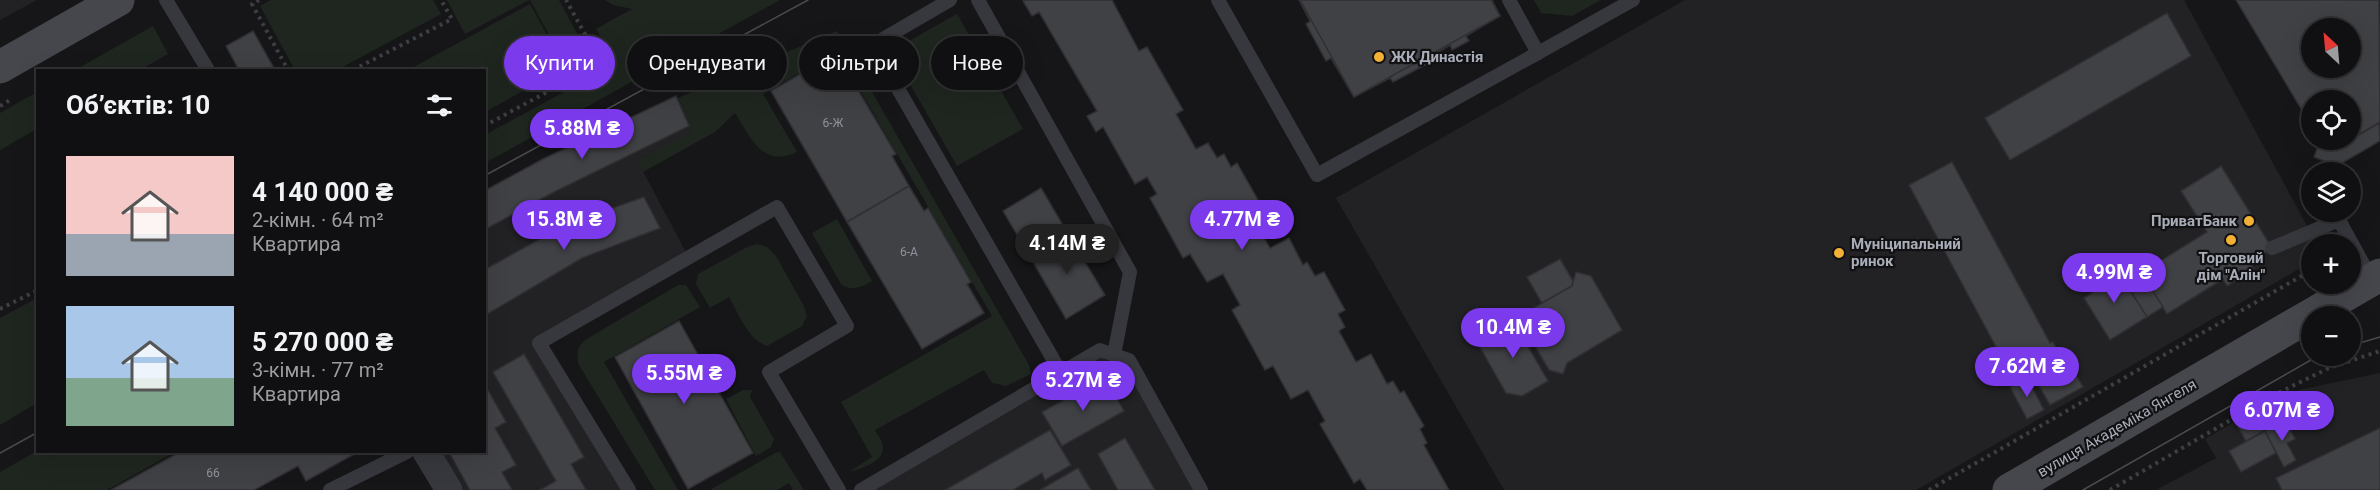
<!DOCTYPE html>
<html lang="uk">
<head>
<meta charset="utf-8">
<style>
	body { margin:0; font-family:Roboto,sans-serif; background:#19191b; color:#f1f3f6; height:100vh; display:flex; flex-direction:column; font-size:22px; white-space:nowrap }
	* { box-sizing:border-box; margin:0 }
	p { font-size:20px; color:#9c9d9f }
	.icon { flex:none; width:33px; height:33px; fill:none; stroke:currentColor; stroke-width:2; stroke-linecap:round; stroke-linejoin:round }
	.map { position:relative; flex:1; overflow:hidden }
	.sheet { position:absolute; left:36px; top:69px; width:450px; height:384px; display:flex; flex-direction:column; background:#101012; border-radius:0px; box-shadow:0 6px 24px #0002,0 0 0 2px #303032 }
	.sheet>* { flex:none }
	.banner { position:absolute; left:504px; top:36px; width:570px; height:54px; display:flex; gap:12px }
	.needle { width:39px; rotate:334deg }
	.buttons { position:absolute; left:2301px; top:18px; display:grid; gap:12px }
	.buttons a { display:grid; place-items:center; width:60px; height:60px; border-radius:50%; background:#101012; box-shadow:0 6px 24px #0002,0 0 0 2px #303032; font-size:30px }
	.price { position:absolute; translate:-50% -51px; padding:0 14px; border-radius:21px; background:#7c3aed; color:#fff; font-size:20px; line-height:39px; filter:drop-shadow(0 2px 3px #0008) }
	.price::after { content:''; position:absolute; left:50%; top:36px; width:18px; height:14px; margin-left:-9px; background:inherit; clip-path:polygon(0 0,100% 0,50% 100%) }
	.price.active { background:#222; color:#fff }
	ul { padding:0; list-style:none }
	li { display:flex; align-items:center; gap:18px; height:150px; padding:0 30px }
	li span { display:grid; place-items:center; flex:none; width:168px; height:120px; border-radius:0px; color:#555 }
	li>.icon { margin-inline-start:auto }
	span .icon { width:72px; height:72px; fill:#fffc; stroke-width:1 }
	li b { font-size:26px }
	h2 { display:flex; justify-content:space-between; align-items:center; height:72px; padding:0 30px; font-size:26px }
	.tag { padding:0 21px; border-radius:27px; background:#101012; box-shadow:0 6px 24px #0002,0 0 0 2px #303032; font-size:21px; line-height:54px }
	.tag.active { background:#7c3aed; color:#fff }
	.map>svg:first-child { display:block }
</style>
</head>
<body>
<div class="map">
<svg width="2380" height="490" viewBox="0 0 2380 490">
	<rect width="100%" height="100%" fill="#161618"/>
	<g fill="#222225">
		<path d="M0 0H37L0 20Z"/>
		<path d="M1685 0H2184L2317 244H2312L2311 262 1916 490H1504L1336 198Z"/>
		<path d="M678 98 693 131 637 160 689 258 540 343 629 490H448L426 452H484L485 191 543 159Z"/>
		<path d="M1100 350 1129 360 1201 490H861Z"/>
		<path d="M2380 373V490H2156L2216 458 2205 439 2274 399 2303 389Z"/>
	</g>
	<g fill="#1e261f">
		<path d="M271 0H433L441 14 337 70H295L260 6Z"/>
		<path d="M447 0H529L465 34Z"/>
		<path d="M530 0H559L589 56 567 68Z"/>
		<path d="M605 0H780L485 163V135L606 69 608 49 596 29 632 9 613 5Z"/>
		<path d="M1534 0H1601L1572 16 1541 13Z"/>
		<path d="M530 4 565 68 485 112 484 70H408Z"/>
		<path d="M957 14 1023 129 957 166 891 51Z"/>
		<path d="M153 26 168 54 140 70H75Z"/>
		<path d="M837 31 1029 365 1031 374 1006 386 992 383 984 370 875 430C877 434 881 439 882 443 888 462 862 468 849 472L872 457 841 402 992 316 837 51 763 94 797 152C762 169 750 136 735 113L715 132 643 172 637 160 692 131 678 98Z"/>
		<path d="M37 92V129L0 150V113Z"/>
		<path d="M837 219 872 281C861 287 852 292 841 284L812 233Z"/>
		<path d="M757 244 767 247 776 256 804 306 807 316 802 326 767 346C747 339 739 314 729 297L710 308 696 284 698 274 747 247Z"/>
		<path d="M678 285H686L700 307 604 362 678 490H655L579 365C576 354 577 348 585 340Z"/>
		<path d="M37 298V403L0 425V318Z"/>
		<path d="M743 390H752L750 397 774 439 771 447 756 456 726 399Z"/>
		<path d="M37 451 38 452H175L107 490H0V472Z"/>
		<path d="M780 452 804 490H793L789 483 777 490H710L775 453Z"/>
	</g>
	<g fill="#404145" stroke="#303034" stroke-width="1.5" fill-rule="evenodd">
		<path d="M1025 0H1112L1139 51 1147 47 1183 110 1176 114 1196 149 1208 143 1217 158 1224 154 1231 167 1237 163 1258 200 1251 204 1258 218 1254 220 1270 248 1289 238 1303 265 1307 262 1315 276 1324 272 1345 310 1338 314 1345 327 1339 331 1356 362 1371 354 1387 384 1393 381 1400 393 1404 391 1424 426 1420 429 1427 443 1424 445 1449 490H1367L1360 479 1354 483 1320 424 1325 421 1308 390 1291 399 1273 366 1265 370 1232 310 1240 305 1223 274 1207 282 1190 254 1183 258 1150 198 1157 194 1147 177 1135 184 1103 127 1096 132 1087 116 1097 111 1039 12 1032 16 1023 1Z"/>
		<path d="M1299 0H1385L1391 9 1404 0H1492L1500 16 1466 36 1469 41 1452 50 1450 45 1425 60 1427 64 1393 82 1390 78 1354 97 1331 58 1326 61 1306 24 1310 21Z"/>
		<path d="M1300 0H1491L1500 16 1354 97Z"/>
		<path d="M2236 0H2379L2380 122 2337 148 2320 141 2319 140H2350V100H2312V127ZM2312 28H2350V68H2312Z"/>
		<path d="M2167 13 2191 56 2010 160 1985 118Z"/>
		<path d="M253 31 275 70H239L226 46Z"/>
		<path d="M833 55 849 82 852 80 896 154 892 156 909 186 847 222 771 91Z"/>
		<path d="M676 96 689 126 554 192 484 230V191L543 159Z"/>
		<path d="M2379 123 2380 141 2337 166 2314 157 2320 141 2337 148Z"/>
		<path d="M1952 162 2050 343 2053 342 2062 359 2016 384 1909 185Z"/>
		<path d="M2221 166 2272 248 2249 262 2254 269 2227 286 2223 279 2167 314 2141 273 2207 232 2181 191Z"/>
		<path d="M909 186 924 211 928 208 971 282 967 284 984 313 922 349 847 222Z"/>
		<path d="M1041 188 1067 232 1029 255 1003 211Z"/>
		<path d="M644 197 660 228 582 258 484 316V270L565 225Z"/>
		<path d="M1067 232 1105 295 1066 319 1029 255Z"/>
		<path d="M1560 259 1573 281 1572 286 1542 303 1527 277Z"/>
		<path d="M2135 263 2163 307 2147 317 2119 273Z"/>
		<path d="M2108 267 2115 279 2121 276 2147 317 2110 340 2084 298 2098 289 2091 278Z"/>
		<path d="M1576 272 1591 276 1622 330 1567 363 1563 374 1549 370 1518 317 1572 286Z"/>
		<path d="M1518 317 1535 345 1529 348 1548 381 1522 396 1506 393 1477 342Z"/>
		<path d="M679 321 753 453 688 489 615 357Z"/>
		<path d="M524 354 584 457 571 464 586 490H540L556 481 493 372Z"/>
		<path d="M2071 366 2083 387 2050 405 2038 384Z"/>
		<path d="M1105 377 1124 411 1062 446 1042 412Z"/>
		<path d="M2027 378 2044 410 2027 419 2010 387Z"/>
		<path d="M484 383 506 422 495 428 516 465 502 472 512 490H470L449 452H484Z"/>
		<path d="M2274 399 2285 419 2246 441 2235 422Z"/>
		<path d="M2285 419 2295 439 2287 443 2296 460 2284 467 2265 431Z"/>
		<path d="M2380 428V490H2282L2276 478Z"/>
		<path d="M1050 430 1071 465 1045 480 1042 473 1013 490H945Z"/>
		<path d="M2265 431 2276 453 2241 472 2229 451Z"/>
		<path d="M1125 438 1155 490H1118L1098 454Z"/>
		<path d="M180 452H358L306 481 298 466 254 490H111Z"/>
		<path d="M1078 468 1091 490H1040Z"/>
	</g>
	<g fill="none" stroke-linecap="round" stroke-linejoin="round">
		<g stroke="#3d3f44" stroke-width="4" stroke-dasharray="3 4.5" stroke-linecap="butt">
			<path d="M259 0 252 4 288 70"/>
			<path d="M353 70 452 19 441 0"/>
			<path d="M0 106 10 100"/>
			<path d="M484 126 601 63 566 0"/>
			<path d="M0 309 38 290"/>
			<path d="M1929 490 2312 270"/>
			<path d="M2110 490 2272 396 2329 368 2380 351"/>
		</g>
		<g stroke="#37383d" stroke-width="14">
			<path d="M166 0 208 70"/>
			<path d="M950 0 883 39 881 59 1061 373"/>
			<path d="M978 0 1130 272 1114 355"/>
			<path d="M1218 0 1317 175 1538 53"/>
			<path d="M1509 0 1538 53 1633 0"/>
			<path d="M2272 248 2339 220 2372 280"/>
			<path d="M330 490 407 452"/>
			<path d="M629 490 539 343 777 207 847 326 769 372 839 490"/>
			<path d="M861 490 1100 350 1129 360 1201 490"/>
		</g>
		<path stroke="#37383d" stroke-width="27" d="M426 452 449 490"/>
		<g stroke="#45474d" stroke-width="33">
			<path d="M0 67 118 0"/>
			<path d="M2009 490 2380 275"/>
		</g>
		<g stroke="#4a4c52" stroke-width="1.5">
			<path d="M484 176 808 0"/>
			<path d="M2350 346 2380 337"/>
			<path d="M0 453 38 432"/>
			<path d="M2083 490 2311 360 2324 356"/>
		</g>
	</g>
	<g fill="#f2b134" stroke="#111113" stroke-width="2">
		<circle cx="1379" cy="57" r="6"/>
		<circle cx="2249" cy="221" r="6"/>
		<circle cx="2231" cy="240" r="6"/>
		<circle cx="1839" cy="253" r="6"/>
	</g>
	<g text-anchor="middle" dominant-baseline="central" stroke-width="4.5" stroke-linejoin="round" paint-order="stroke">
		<g font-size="12" fill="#8e929b">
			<text x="833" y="123">6-Ж</text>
			<text x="909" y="252">6-А</text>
			<text x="213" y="473">66</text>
		</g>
		<g font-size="15" font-weight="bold" fill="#a8adb8" stroke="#111113" text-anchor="start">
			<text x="1391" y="57">ЖК Династія</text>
			<text x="2237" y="221" text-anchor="end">ПриватБанк</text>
			<text x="1851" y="244">Муніципальний<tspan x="1851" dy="17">ринок</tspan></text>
			<text x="2231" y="258" text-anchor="middle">Торговий<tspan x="2231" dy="17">дім "Алін"</tspan></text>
		</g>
		<g font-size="15" fill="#a8adb8" stroke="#111113">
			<text transform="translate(2117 428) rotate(-30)">вулиця Академіка Янгеля</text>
		</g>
	</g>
</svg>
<div class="buttons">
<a><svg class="needle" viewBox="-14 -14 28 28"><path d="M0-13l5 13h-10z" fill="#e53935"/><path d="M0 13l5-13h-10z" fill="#9c9d9f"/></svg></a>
<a><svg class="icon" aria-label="locate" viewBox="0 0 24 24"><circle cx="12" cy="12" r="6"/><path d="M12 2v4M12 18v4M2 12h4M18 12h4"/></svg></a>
<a><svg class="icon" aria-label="layers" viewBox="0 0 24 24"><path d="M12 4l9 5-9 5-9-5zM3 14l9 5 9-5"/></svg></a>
<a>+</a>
<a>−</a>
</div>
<b class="price" style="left:582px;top:160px">5.88M ₴</b>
<b class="price" style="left:564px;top:251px">15.8M ₴</b>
<b class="price" style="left:1242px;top:251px">4.77M ₴</b>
<b class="price active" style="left:1067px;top:275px">4.14M ₴</b>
<b class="price" style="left:2114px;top:304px">4.99M ₴</b>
<b class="price" style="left:1513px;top:359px">10.4M ₴</b>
<b class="price" style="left:2027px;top:398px">7.62M ₴</b>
<b class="price" style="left:684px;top:405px">5.55M ₴</b>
<b class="price" style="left:1083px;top:412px">5.27M ₴</b>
<b class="price" style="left:2282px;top:442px">6.07M ₴</b>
<div class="banner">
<a class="tag active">Купити</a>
<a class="tag">Орендувати</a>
<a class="tag">Фільтри</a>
<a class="tag">Нове</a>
</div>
<section class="sheet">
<h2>Об’єктів: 10<svg class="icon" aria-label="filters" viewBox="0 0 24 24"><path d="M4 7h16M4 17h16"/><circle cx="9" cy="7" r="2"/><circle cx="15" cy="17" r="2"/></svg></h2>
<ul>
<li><span style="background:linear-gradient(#f6c9c9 65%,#9aa5b1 0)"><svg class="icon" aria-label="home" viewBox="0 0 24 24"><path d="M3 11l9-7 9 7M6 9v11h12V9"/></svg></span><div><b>4 140 000 ₴</b><p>2-кімн. · 64 m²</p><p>Квартира</p></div></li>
<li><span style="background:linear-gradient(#a9c7e8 60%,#7fa58c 0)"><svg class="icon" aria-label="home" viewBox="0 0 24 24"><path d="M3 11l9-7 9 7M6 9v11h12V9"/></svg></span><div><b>5 270 000 ₴</b><p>3-кімн. · 77 m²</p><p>Квартира</p></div></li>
</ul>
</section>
</div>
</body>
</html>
